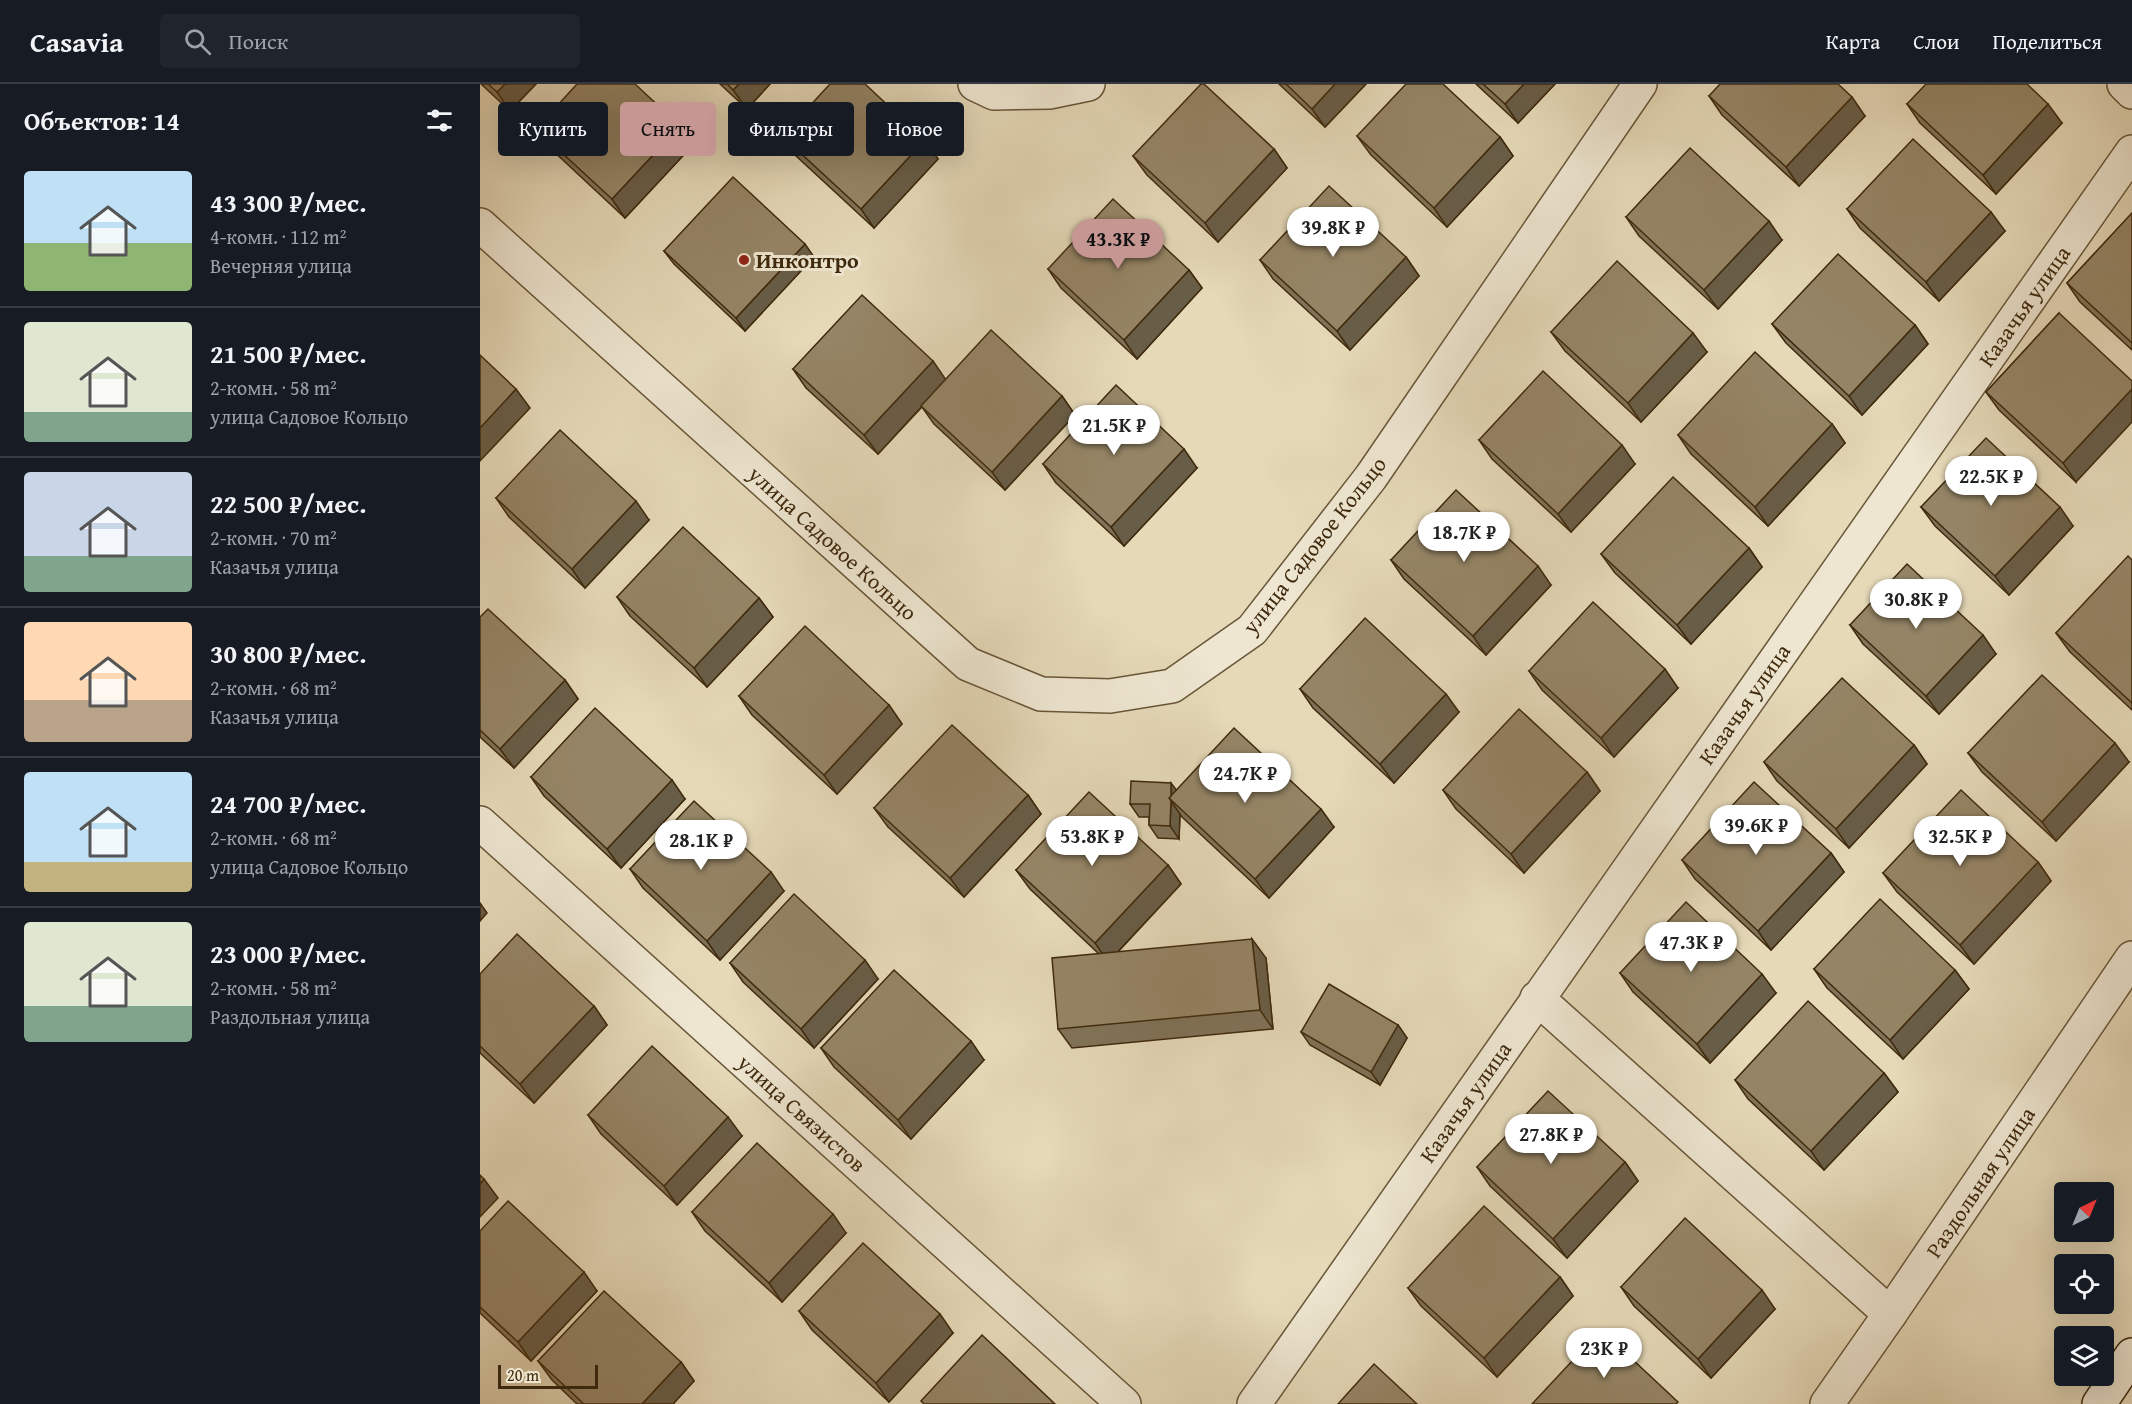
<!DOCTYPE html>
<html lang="ru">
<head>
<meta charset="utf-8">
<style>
	body { margin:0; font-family:"Gentium Book Plus",serif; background:#20242c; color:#f1f3f6; height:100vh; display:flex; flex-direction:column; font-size:22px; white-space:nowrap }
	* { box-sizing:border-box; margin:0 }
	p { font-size:20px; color:#9ea1a6 }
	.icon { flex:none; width:33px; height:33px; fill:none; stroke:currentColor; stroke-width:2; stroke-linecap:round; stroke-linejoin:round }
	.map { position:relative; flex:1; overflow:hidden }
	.details { display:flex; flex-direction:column; background:#171b24; width:480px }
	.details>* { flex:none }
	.guide { position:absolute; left:18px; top:18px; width:570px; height:54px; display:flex; gap:12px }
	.needle { width:39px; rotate:43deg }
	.tools { position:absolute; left:1574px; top:1098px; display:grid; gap:12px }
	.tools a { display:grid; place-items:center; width:60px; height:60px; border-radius:6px; background:#171b24; box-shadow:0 6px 24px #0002; font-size:30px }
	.scale { position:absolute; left:18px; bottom:15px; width:100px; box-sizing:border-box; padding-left:6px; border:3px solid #3f2a0d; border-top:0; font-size:16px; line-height:21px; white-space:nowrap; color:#3f2a0d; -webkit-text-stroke:4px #eee6d1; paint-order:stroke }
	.price { position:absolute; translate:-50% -51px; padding:0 14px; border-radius:21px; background:#fff; color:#222; font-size:20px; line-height:39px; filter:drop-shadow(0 2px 3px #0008) }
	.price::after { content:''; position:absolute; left:50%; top:36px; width:18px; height:14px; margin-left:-9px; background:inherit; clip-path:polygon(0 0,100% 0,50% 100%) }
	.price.current { background:#c59692; color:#111 }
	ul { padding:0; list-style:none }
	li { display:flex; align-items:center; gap:18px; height:150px; padding:0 24px }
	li+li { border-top:2px solid #363941 }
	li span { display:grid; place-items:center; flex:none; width:168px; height:120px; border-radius:6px; color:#555 }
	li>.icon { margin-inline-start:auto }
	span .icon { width:72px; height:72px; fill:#fffc; stroke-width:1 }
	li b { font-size:26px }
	h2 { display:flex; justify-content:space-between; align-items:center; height:72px; padding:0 24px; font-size:26px }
	.tag { padding:0 21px; border-radius:6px; background:#171b24; box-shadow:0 6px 24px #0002; font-size:21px; line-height:54px }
	.tag.current { background:#c59692; color:#111 }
	header { display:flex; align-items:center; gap:36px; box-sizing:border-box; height:84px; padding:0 30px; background:#171b24; border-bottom:2px solid #363941 }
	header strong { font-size:28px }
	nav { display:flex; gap:33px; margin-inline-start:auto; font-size:21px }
	.search { width:420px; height:54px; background:#20242c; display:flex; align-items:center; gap:15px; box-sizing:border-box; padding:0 21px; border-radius:6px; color:#9ea1a6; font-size:22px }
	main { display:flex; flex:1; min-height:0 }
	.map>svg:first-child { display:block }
</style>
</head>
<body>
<header>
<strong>Casavia</strong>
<div class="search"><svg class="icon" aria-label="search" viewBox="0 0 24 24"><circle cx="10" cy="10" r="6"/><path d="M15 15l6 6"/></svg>Поиск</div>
<nav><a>Карта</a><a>Слои</a><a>Поделиться</a></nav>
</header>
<main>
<section class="details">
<h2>Объектов: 14<svg class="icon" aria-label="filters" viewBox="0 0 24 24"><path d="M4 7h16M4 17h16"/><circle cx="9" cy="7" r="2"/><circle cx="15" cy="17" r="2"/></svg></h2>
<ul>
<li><span style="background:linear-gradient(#bfe0f5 60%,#8fb573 0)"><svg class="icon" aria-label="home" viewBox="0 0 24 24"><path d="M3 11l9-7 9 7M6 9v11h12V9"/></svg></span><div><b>43 300 ₽/мес.</b><p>4-комн. · 112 m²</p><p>Вечерняя улица</p></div></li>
<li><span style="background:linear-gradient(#dfe7d0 75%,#7fa58c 0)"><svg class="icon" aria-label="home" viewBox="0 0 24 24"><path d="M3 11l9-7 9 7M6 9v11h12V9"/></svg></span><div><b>21 500 ₽/мес.</b><p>2-комн. · 58 m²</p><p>улица Садовое Кольцо</p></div></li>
<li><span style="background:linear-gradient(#c9d6e8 70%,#7fa58c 0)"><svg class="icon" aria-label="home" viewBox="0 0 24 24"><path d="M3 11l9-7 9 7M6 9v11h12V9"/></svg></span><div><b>22 500 ₽/мес.</b><p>2-комн. · 70 m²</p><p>Казачья улица</p></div></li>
<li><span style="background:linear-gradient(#ffd9b3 65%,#b9a48a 0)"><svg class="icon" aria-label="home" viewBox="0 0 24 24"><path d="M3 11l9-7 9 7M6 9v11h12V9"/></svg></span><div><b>30 800 ₽/мес.</b><p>2-комн. · 68 m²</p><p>Казачья улица</p></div></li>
<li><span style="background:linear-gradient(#bfe0f5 75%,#c2b280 0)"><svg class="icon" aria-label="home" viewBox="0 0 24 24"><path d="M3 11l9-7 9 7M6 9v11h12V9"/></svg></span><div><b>24 700 ₽/мес.</b><p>2-комн. · 68 m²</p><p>улица Садовое Кольцо</p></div></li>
<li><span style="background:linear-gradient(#dfe7d0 70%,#7fa58c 0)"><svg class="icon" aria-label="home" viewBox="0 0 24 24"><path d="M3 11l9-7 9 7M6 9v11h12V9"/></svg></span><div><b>23 000 ₽/мес.</b><p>2-комн. · 58 m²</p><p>Раздольная улица</p></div></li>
</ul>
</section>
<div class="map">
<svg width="1652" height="1320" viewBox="0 0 1652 1320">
	<rect width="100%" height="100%" fill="#e5d9b8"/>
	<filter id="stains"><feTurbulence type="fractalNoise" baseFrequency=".00333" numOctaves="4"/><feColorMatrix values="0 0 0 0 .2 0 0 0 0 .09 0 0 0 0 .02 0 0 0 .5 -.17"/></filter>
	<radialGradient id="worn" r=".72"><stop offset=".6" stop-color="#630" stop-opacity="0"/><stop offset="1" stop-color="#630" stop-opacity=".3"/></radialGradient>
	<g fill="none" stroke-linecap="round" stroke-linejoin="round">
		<g stroke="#685638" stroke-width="36">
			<g id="minor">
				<path d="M495 0 514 9 569 8 608 0"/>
				<path d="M0 739 644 1320"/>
				<path d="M1057 914 1410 1230"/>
				<path d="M774 1320 1652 68"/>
			</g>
		</g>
		<g stroke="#685638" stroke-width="36">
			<g id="tertiary">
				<path d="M1644 0 1652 8"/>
				<path d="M0 141 488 580 561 610 630 612 692 602 772 546 891 393 1160 0"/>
				<path d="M1347 1320 1410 1230 1652 874"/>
			</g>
		</g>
		<g stroke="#3f2a0d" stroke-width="36">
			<path id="secondary" d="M1619 1320 1652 1271"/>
		</g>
		<use href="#minor" stroke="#eee6d1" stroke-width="33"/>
		<use href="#tertiary" stroke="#eee6d1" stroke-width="33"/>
		<use href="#secondary" stroke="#eee6d1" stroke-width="33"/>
	</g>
	<g fill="#807258" stroke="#3f2a0d" stroke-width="1.5">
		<path d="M1 0H56L30 27Z"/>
		<path d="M240 0H290L267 25Z"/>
		<path d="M799 0H886L845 43Z"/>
		<path d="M996 0H1075L1038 39Z"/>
		<path d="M1229 12 1385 32 1319 102 1242 31Z"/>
		<path d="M1427 20 1582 39 1516 110 1440 39Z"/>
		<path d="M200 42 213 61 145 134 69 63 56 45Z"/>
		<path d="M302 52 445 56 458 75 394 144 315 71Z"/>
		<path d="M877 52 1020 53 1033 72 967 143 891 71Z"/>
		<path d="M794 65 807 84 738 158 667 91 653 72Z"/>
		<path d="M1367 125 1525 147 1459 217 1380 144Z"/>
		<path d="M1652 129V266L1600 218 1587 199Z"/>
		<path d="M1146 133 1302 156 1238 225 1159 152Z"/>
		<path d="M184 167 334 173 265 247 194 180Z"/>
		<path d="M926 173 939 192 870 266 793 195 780 176Z"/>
		<path d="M568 185 709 186 722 204 657 275 581 204Z"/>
		<path d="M1579 229 1596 398 1519 326 1506 308Z"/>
		<path d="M1292 240 1435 241 1448 260 1382 331 1306 259Z"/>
		<path d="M1071 248 1227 268 1161 338 1085 267Z"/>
		<path d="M313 285 465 295 582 312 595 331 525 406 454 340 442 323 398 370 326 304Z"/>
		<path d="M1352 340 1365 359 1288 442 1211 370 1198 351Z"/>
		<path d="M999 356 1155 380 1091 448 1012 375Z"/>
		<path d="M563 380 717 384 644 462 576 399Z"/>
		<path d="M16 414 169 436 105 504 29 433Z"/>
		<path d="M1441 423 1593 442 1529 511 1455 442Z"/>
		<path d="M1269 464 1282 483 1211 560 1135 489 1121 470Z"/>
		<path d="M911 476 1071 501 1006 571 924 495Z"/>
		<path d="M1652 476V626L1590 568 1576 549Z"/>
		<path d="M137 513 279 514 293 533 227 603 150 532Z"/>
		<path d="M0 533 85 596 98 615 34 684 0 653Z"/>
		<path d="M1370 541 1516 570 1459 630 1383 560Z"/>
		<path d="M1049 587 1198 604 1134 673 1062 606Z"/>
		<path d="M820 605 979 628 914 699 833 624Z"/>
		<path d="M259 612 409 621 422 640 357 710 272 631Z"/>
		<path d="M1434 661 1447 680 1369 764 1297 697 1284 678Z"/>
		<path d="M1488 669 1649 678 1576 757 1502 688Z"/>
		<path d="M1107 688 1120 707 1044 789 976 725 963 706Z"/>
		<path d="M51 693 205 715 141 784 64 712Z"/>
		<path d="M696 706 854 743 789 814 702 733 700 730 699 755 678 754 669 741V733H659L650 720Z"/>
		<path d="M548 711 561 730 484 813 408 743 394 724Z"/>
		<path d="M1351 769 1364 788 1291 866 1215 795 1202 776Z"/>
		<path d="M1558 778 1571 797 1494 880 1417 808 1403 789Z"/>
		<path d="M688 781 701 800 638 868 786 874 793 945 592 964 578 945 619 870 550 805 536 786Z"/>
		<path d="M150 785 304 807 240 876 163 804Z"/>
		<path d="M250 879 398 895 334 964 263 898Z"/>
		<path d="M1334 885 1475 886 1489 905 1423 975 1347 904Z"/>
		<path d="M1140 889 1296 909 1230 979 1153 908Z"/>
		<path d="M0 890 114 922 127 941 54 1019 0 969Z"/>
		<path d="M918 941 927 954 900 1001 830 961 821 948Z"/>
		<path d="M341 964 504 976 431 1055 354 983Z"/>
		<path d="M1404 989 1418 1008 1344 1086 1268 1015 1255 996Z"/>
		<path d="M108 1031 262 1052 197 1121 121 1050Z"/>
		<path d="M1145 1078 1158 1097 1087 1174 1010 1102 997 1083Z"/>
		<path d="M212 1128 366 1149 302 1218 225 1147Z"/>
		<path d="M0 1147 117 1207 51 1277 0 1229Z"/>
		<path d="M1080 1193 1093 1212 1017 1293 941 1222 928 1204Z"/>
		<path d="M1141 1203 1295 1225 1231 1294 1154 1222Z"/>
		<path d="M319 1227 473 1249 409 1318 332 1246Z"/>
		<path d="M58 1277 201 1278 214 1297 193 1320H97L72 1296Z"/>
	</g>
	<g fill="#685d47" stroke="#3f2a0d" stroke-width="1.5">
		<path d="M25 0H56L30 27 17 8Z"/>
		<path d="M259 0H290L267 25 253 6Z"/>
		<path d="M855 0H886L845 43 832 25Z"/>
		<path d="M1044 0H1075L1038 39 1025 20Z"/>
		<path d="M1372 13 1385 32 1319 102 1306 83Z"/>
		<path d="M1568 20 1582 39 1516 110 1503 91Z"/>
		<path d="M200 42 213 61 145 134 132 115Z"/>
		<path d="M1020 53 1033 72 967 143 954 124Z"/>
		<path d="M445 56 458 75 394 144 381 125Z"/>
		<path d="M794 65 807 84 738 158 725 139Z"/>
		<path d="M1511 128 1525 147 1459 217 1446 198Z"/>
		<path d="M1289 137 1302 156 1238 225 1224 206Z"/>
		<path d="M325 160 334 173 265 247 256 234Z"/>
		<path d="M926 173 939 192 870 266 857 247Z"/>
		<path d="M709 186 722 204 657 275 644 256Z"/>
		<path d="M1435 241 1448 260 1382 331 1369 312Z"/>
		<path d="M1213 249 1227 268 1161 338 1148 319Z"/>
		<path d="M453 277 466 296 398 370 384 351Z"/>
		<path d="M36 305 50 324 0 377V344Z"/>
		<path d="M1652 305V338L1596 398 1583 379Z"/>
		<path d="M582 312 595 331 525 406 512 388Z"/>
		<path d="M1352 340 1365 359 1288 442 1275 423Z"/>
		<path d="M1142 361 1155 380 1091 448 1078 430Z"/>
		<path d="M704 365 717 384 644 462 631 443Z"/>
		<path d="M156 417 169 436 105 504 92 485Z"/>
		<path d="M1580 423 1593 442 1529 511 1515 492Z"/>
		<path d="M1269 464 1282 483 1211 560 1197 541Z"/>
		<path d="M1058 482 1071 501 1006 571 993 552Z"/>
		<path d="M279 514 293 533 227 603 214 584Z"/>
		<path d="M1503 551 1516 570 1459 630 1446 612Z"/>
		<path d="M1185 585 1198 604 1134 673 1121 654Z"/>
		<path d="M85 596 98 615 34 684 20 665Z"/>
		<path d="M966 610 979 628 914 699 900 680Z"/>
		<path d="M409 621 422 640 357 710 344 691Z"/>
		<path d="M1635 659 1649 678 1576 757 1562 738Z"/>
		<path d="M1434 661 1447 680 1369 764 1356 745Z"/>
		<path d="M1107 688 1120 707 1044 789 1031 770Z"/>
		<path d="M192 696 205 715 141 784 127 765Z"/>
		<path d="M691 699 701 712 691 716Z"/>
		<path d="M548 711 561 730 484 813 470 794Z"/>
		<path d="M691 717 700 730 699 755 690 742Z"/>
		<path d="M841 725 854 743 789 814 775 795Z"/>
		<path d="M1351 769 1364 788 1291 866 1278 847Z"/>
		<path d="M1558 778 1571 797 1494 880 1480 861Z"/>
		<path d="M688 781 701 800 628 878 615 859Z"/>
		<path d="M291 788 304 807 240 876 227 857Z"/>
		<path d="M0 819 7 829 0 837Z"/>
		<path d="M772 855 786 874 793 945 780 926Z"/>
		<path d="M385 876 398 895 334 964 321 945Z"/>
		<path d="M1475 886 1489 905 1423 975 1410 956Z"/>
		<path d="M1282 890 1296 909 1230 979 1217 960Z"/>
		<path d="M114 922 127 941 54 1019 40 1000Z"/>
		<path d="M918 941 927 954 900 1001 891 988Z"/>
		<path d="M491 957 504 976 431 1055 418 1036Z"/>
		<path d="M1404 989 1418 1008 1344 1086 1331 1067Z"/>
		<path d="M248 1033 262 1052 197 1121 184 1102Z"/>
		<path d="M1145 1078 1158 1097 1087 1174 1073 1155Z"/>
		<path d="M4 1095 18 1114 0 1133V1100Z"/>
		<path d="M353 1130 366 1149 302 1218 289 1199Z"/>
		<path d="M104 1188 117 1207 51 1277 38 1258Z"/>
		<path d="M1080 1193 1093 1212 1017 1293 1004 1274Z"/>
		<path d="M1282 1206 1295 1225 1231 1294 1218 1275Z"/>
		<path d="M460 1230 473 1249 409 1318 396 1299Z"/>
		<path d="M201 1278 214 1297 193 1320H162Z"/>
	</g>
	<g fill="#958566" stroke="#3f2a0d" stroke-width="1.5">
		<path d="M8 0H25L17 8Z"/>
		<path d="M97 0H155L200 42 132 115 56 45Z"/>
		<path d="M247 0H259L253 6Z"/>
		<path d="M350 0H385L445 56 381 125 302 52Z"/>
		<path d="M721 0H724L794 65 725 139 653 72Z"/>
		<path d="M806 0H855L832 25Z"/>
		<path d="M926 0H963L1020 53 954 124 877 52Z"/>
		<path d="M1003 0H1044L1025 20Z"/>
		<path d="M1240 0H1358L1372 13 1306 83 1229 12Z"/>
		<path d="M1446 0H1547L1568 20 1503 91 1427 20Z"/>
		<path d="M1433 55 1511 128 1446 198 1367 125Z"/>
		<path d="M1210 64 1289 137 1224 206 1146 133Z"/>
		<path d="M253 93 325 160 256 234 184 167Z"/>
		<path d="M849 102 926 173 857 247 780 176Z"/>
		<path d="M633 115 709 186 644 256 568 185Z"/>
		<path d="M1652 129V259L1587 199Z"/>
		<path d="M1358 170 1435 241 1369 312 1292 240Z"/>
		<path d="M1137 177 1213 249 1148 319 1071 248Z"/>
		<path d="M382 211 453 277 384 351 313 285Z"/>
		<path d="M1579 229 1652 297V305L1583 379 1506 308Z"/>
		<path d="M511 246 582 312 512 388 441 322Z"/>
		<path d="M1275 268 1352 340 1275 423 1198 351Z"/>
		<path d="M0 271 36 305 0 344Z"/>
		<path d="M1063 287 1142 361 1078 430 999 356Z"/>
		<path d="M636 301 704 365 631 443 563 380Z"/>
		<path d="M80 346 156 417 92 485 16 414Z"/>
		<path d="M1506 354 1580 423 1515 492 1441 423Z"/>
		<path d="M1193 393 1269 464 1197 541 1121 470Z"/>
		<path d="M976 406 1058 482 993 552 911 476Z"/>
		<path d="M203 443 279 514 214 584 137 513Z"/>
		<path d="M1648 472 1652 476V619L1576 549Z"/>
		<path d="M1427 480 1503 551 1446 612 1370 541Z"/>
		<path d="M1113 518 1185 585 1121 654 1049 587Z"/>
		<path d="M8 525 85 596 20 665 0 646V533Z"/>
		<path d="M885 534 966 610 900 680 820 605Z"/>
		<path d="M325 542 409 621 344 691 259 612Z"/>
		<path d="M1562 591 1635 659 1562 738 1488 669Z"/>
		<path d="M1362 594 1434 661 1356 745 1284 678Z"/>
		<path d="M115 624 192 696 127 765 51 693Z"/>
		<path d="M1039 625 1107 688 1031 770 963 706Z"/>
		<path d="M472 641 548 711 470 794 394 724Z"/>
		<path d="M754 644 841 725 775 795 689 714Z"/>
		<path d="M651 697 691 699V712L689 714 691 717 690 742 669 741 670 720H650Z"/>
		<path d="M1274 698 1351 769 1278 847 1202 776Z"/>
		<path d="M1481 706 1558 778 1480 861 1403 789Z"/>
		<path d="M609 708 688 781 615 859 536 786Z"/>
		<path d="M214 717 291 788 227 857 150 785Z"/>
		<path d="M314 810 385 876 321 945 250 879Z"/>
		<path d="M1400 815 1475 886 1410 956 1334 885Z"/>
		<path d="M1206 818 1282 890 1217 960 1140 889Z"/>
		<path d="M37 850 114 922 40 1000 0 962V890Z"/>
		<path d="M772 855 780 926 578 945 572 874Z"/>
		<path d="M414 886 491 957 418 1036 341 964Z"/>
		<path d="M849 900 918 941 891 988 821 948Z"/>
		<path d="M1328 917 1404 989 1331 1067 1255 996Z"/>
		<path d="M172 962 248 1033 184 1102 108 1031Z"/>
		<path d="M1068 1007 1145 1078 1073 1155 997 1083Z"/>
		<path d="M277 1059 353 1130 289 1199 212 1128Z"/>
		<path d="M0 1091 4 1095 0 1100Z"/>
		<path d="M28 1117 104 1188 38 1258 0 1223V1147Z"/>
		<path d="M1004 1122 1080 1193 1004 1274 928 1204Z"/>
		<path d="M1205 1134 1282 1206 1218 1275 1141 1203Z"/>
		<path d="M383 1159 460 1230 396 1299 319 1227Z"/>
		<path d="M124 1207 201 1278 162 1320H104L58 1277Z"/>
		<path d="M1121 1246 1198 1318 1196 1320H1052Z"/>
		<path d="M502 1251 575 1320H444L441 1317Z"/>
		<path d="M894 1280 937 1320H858Z"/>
	</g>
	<circle fill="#8f2418" stroke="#eee6d1" stroke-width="2" cx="264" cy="176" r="6"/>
	<g text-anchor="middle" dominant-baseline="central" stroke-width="6" stroke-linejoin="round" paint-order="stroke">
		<g font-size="22" font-weight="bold" fill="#3f2a0d" stroke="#eee6d1" text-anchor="start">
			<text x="276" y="176">Инконтро</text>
		</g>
		<g font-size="22" fill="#3f2a0d" stroke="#eee6d1">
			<text transform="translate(1544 222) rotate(-55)">Казачья улица</text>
			<text transform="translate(353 459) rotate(42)">улица Садовое Кольцо</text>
			<text transform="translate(834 461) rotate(-52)">улица Садовое Кольцо</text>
			<text transform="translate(1264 620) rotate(-55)">Казачья улица</text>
			<text transform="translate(985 1018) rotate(-55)">Казачья улица</text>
			<text transform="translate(322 1029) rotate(42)">улица Связистов</text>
			<text transform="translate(1500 1098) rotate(-56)">Раздольная улица</text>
		</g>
	</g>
	<rect width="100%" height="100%" filter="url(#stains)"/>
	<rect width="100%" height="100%" fill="url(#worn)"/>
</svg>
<div class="tools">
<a><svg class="needle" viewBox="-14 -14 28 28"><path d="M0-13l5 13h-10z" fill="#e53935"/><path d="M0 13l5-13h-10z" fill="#9ea1a6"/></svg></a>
<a><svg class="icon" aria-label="locate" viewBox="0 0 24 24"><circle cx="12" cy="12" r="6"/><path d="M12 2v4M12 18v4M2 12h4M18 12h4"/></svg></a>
<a><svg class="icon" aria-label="layers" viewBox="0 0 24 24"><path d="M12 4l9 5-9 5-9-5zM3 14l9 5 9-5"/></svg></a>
</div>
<div class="scale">20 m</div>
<b class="price" style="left:853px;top:174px">39.8K ₽</b>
<b class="price current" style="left:638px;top:186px">43.3K ₽</b>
<b class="price" style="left:634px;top:372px">21.5K ₽</b>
<b class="price" style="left:1511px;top:423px">22.5K ₽</b>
<b class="price" style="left:984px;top:479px">18.7K ₽</b>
<b class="price" style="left:1436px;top:546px">30.8K ₽</b>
<b class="price" style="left:765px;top:720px">24.7K ₽</b>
<b class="price" style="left:1276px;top:772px">39.6K ₽</b>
<b class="price" style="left:612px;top:783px">53.8K ₽</b>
<b class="price" style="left:1480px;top:783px">32.5K ₽</b>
<b class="price" style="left:221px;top:787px">28.1K ₽</b>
<b class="price" style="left:1211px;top:889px">47.3K ₽</b>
<b class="price" style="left:1071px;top:1081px">27.8K ₽</b>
<b class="price" style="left:1124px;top:1295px">23K ₽</b>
<div class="guide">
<a class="tag">Купить</a>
<a class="tag current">Снять</a>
<a class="tag">Фильтры</a>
<a class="tag">Новое</a>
</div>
</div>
</main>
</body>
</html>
